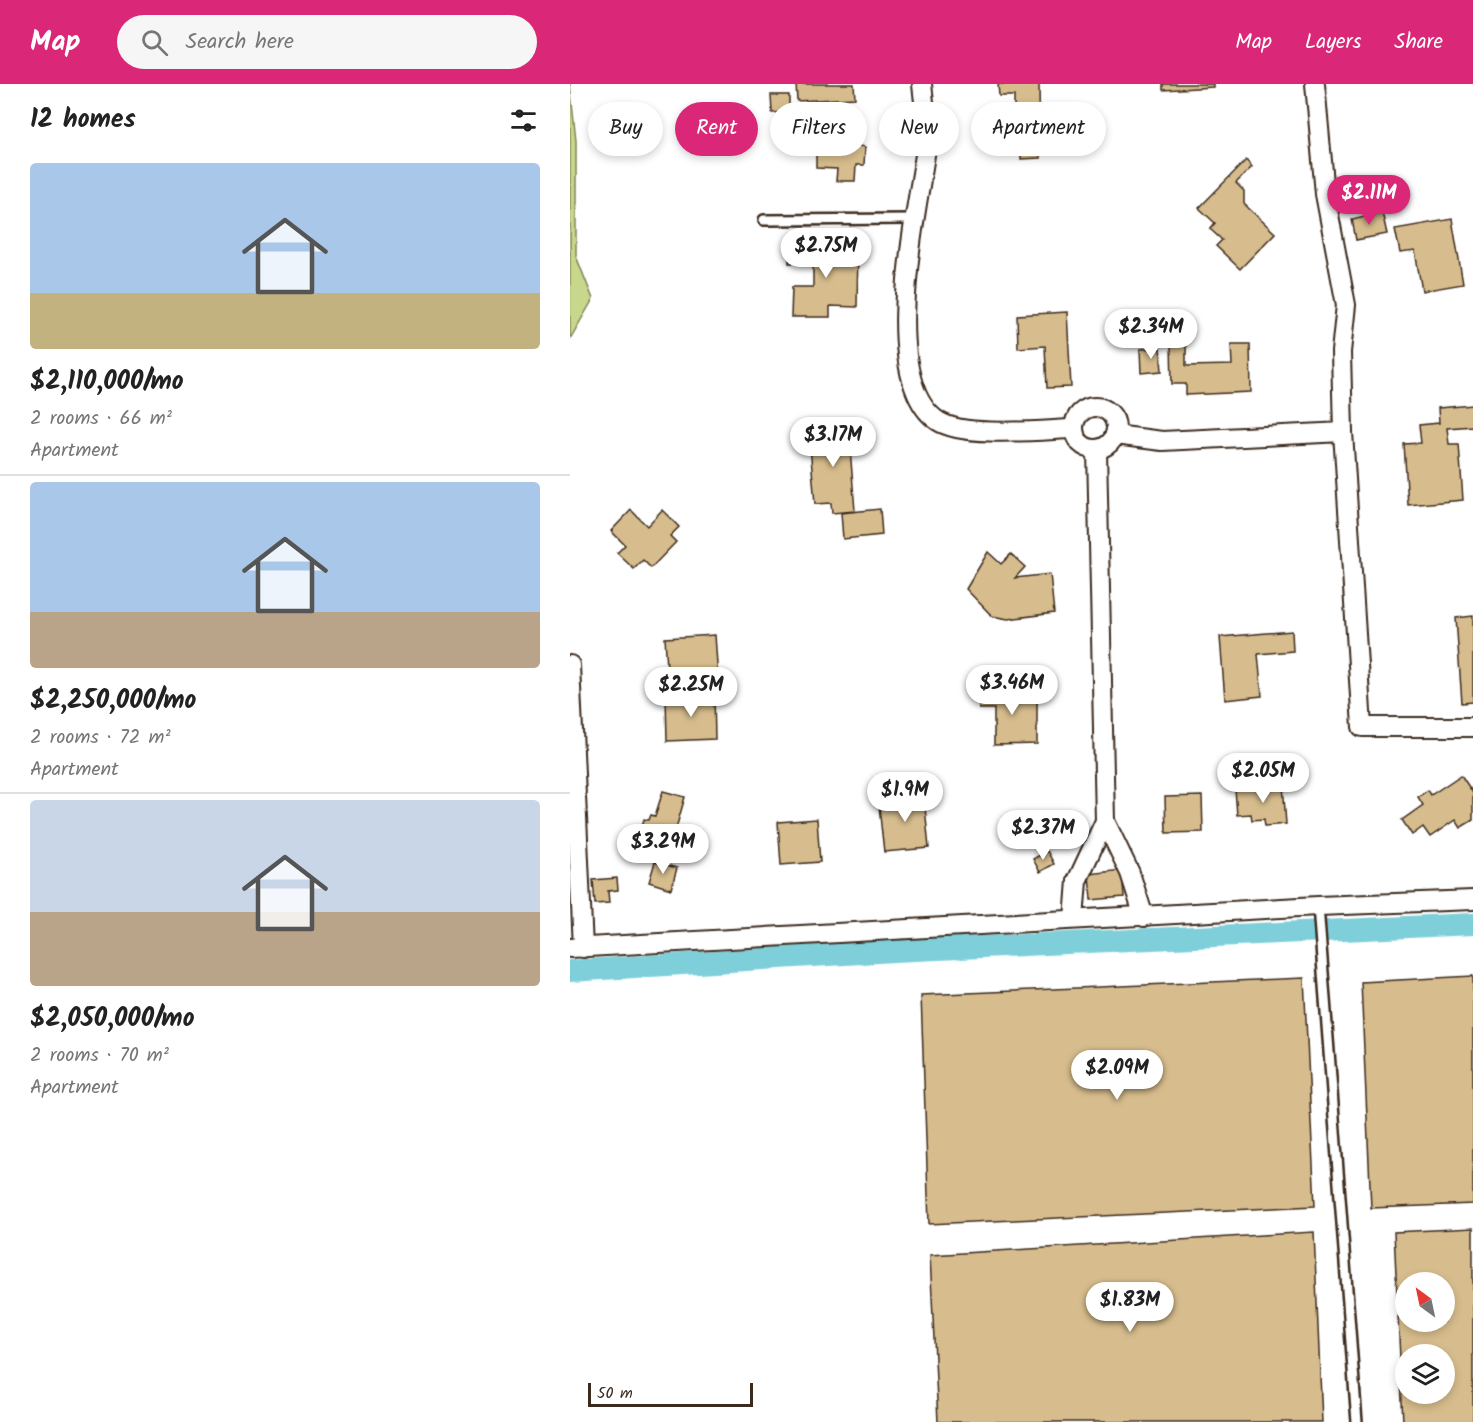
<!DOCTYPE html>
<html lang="en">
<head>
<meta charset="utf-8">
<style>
	body { margin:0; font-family:Kalam,sans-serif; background:#f6f6f6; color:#222; height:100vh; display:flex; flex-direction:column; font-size:22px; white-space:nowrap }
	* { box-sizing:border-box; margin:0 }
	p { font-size:20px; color:#767676 }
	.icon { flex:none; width:33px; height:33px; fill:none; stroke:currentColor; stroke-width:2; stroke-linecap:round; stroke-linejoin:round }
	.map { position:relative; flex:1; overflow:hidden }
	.details { display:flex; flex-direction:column; background:#fff; width:570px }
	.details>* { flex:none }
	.hud { position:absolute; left:18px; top:18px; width:570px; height:54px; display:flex; gap:12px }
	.needle { width:39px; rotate:327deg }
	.controls { position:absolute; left:825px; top:1188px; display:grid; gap:12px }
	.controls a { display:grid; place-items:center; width:60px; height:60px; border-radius:50%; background:#fff; box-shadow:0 3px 9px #0003; font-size:30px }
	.scale { position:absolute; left:18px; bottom:15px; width:165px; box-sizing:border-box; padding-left:6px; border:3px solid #3b2a1e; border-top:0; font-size:16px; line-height:21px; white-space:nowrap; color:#3b2a1e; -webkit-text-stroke:4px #fff; paint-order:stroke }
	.price { position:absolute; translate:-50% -51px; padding:0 14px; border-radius:21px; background:#fff; color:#222; font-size:20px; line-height:39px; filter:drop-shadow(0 2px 3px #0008) }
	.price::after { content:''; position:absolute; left:50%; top:36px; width:18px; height:14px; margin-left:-9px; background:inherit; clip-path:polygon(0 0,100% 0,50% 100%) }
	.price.active { background:#db2777; color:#fff }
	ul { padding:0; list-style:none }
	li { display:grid; align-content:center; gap:12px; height:318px; padding:0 30px }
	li+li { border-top:2px solid #e0e0e0 }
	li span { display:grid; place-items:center; height:186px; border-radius:6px; color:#555 }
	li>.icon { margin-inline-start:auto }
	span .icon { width:108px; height:108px; fill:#fffc; stroke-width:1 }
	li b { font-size:26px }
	h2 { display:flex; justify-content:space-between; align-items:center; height:72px; padding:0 30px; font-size:26px }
	.chip { padding:0 21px; border-radius:27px; background:#fff; box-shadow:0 3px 9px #0003; font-size:21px; line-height:54px }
	.chip.active { background:#db2777; color:#fff }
	header { display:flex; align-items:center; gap:36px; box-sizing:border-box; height:84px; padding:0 30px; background:#db2777; color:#fff }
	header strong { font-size:28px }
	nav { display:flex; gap:33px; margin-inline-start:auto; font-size:21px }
	.search { width:420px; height:54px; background:#f6f6f6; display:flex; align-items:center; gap:15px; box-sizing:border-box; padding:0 21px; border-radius:33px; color:#767676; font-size:22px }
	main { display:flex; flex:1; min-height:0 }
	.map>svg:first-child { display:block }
</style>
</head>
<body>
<header>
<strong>Map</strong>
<div class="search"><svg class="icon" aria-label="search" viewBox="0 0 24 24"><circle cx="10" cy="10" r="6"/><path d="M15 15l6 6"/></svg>Search here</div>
<nav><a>Map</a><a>Layers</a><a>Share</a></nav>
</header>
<main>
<section class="details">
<h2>12 homes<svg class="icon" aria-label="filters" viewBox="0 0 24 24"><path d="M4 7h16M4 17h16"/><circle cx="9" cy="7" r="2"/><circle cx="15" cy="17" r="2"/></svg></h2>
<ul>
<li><span style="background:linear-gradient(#a9c7e8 70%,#c2b280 0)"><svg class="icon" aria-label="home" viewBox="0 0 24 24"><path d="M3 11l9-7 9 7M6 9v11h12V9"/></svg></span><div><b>$2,110,000/mo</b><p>2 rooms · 66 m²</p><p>Apartment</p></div></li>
<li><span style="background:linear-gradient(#a9c7e8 70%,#b9a48a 0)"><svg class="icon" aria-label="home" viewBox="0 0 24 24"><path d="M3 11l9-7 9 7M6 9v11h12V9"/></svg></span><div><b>$2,250,000/mo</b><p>2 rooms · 72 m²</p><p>Apartment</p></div></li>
<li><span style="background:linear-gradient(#c9d6e8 60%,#b9a48a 0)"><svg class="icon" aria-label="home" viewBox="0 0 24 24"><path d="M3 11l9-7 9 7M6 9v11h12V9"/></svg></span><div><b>$2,050,000/mo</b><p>2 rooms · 70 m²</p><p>Apartment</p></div></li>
</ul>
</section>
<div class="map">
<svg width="903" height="1338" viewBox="0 0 903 1338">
	<rect width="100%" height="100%" fill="#fff"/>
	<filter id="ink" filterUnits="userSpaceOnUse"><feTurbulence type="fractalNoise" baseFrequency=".0167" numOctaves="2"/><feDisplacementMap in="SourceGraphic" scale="12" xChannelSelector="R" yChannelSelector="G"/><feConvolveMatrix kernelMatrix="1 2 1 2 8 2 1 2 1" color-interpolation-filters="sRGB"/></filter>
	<g filter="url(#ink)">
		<path fill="#c7d88c" stroke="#818155" stroke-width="1.5" d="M0 0 6 57V172L23 215 0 255Z"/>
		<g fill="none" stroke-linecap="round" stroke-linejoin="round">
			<path stroke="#7fcfda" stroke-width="22" d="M0 887 324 867 903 840"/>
		</g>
		<g fill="#d7bd8d" stroke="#3b2a1e" stroke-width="1.5" fill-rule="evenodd">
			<path d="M226 0H284L285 14 227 17Z"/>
			<path d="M428 0H469L470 74 451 75V60H428V38H444V12H429Z"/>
			<path d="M593 0H643V3L593 6Z"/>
			<path d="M201 11H219V28L202 29Z"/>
			<path d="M262 51H290V62L295 63 294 81H286L285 97H266L267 85 246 84V60L262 61Z"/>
			<path d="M676 76 682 83 666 99 674 107V120L705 149 670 185 646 162 652 156 640 145 645 139 629 124Z"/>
			<path d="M812 128 817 150 786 156 782 135Z"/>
			<path d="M882 135 893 200 852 207 845 167 830 169 825 145Z"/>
			<path d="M219 160H288L287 223 260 222V233H221L222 203H243V179H219Z"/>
			<path d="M497 228 501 303 477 304 475 262 448 264 447 231Z"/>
			<path d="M616 260V282L662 281 661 260H680L681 308 616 311V300H602L601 261Z"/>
			<path d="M590 264 592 287 571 289 570 265Z"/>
			<path d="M903 321V342L877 344 879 360H889L893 416 838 421 834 360 851 359 849 341 869 339 868 324Z"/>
			<path d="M278 339 285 427 262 429 261 419 245 420 240 362 246 361 245 352H251L250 341Z"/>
			<path d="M310 425 312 451 273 455 271 429Z"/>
			<path d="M61 426 77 442 92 426 109 443 100 452 106 458 81 484 73 476 64 485 47 469 55 461 41 447Z"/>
			<path d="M418 468 431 480 441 470 455 483 445 494 480 490 484 529 438 535 422 532 396 505Z"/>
			<path d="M903 532V618L892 619 886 534Z"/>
			<path d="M722 547 723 567 688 570 692 612 655 616 650 553Z"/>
			<path d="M145 551 148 595 98 598 95 554Z"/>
			<path d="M467 606V660L424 661V625H409V607Z"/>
			<path d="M144 610 145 655 97 657 96 612Z"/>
			<path d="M891 691 903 709V736L890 744 885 736 860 753 853 743 842 751 832 736 853 721 848 713 858 706 861 711Z"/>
			<path d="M713 700 716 740 695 742 694 735 682 736 681 730 667 731 665 705Z"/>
			<path d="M353 703 359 764 314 768 309 723 336 720 334 704Z"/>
			<path d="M93 707 115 713 101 762 69 753 74 735 79 736 81 731 85 732Z"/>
			<path d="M632 712 633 748 596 749 595 713Z"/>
			<path d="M247 735 250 778 211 781 208 738Z"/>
			<path d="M477 767 484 780 470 788 463 775Z"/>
			<path d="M85 778 107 784 101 805 79 798Z"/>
			<path d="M552 786 554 813 521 816 519 790Z"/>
			<path d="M47 794 48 806 38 807 39 819 25 820 23 796Z"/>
			<path d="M903 892V1120L801 1124 791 898Z"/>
			<path d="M734 894 745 1122 359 1140 351 911Z"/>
			<path d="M903 1144V1338H833L824 1148ZM836 1198H874V1238H836ZM836 1270H874V1310H836Z"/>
			<path d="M744 1148 752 1338H368L360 1171Z"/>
		</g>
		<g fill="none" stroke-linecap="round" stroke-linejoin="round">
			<g stroke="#3b2a1e" stroke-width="14">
				<g id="lane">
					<path d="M194 136 343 135"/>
					<path d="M748 822 787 1338"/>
				</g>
			</g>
			<g stroke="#3b2a1e" stroke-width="22">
				<g id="street">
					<path d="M352 0C354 20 358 44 356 64 348 124 307 296 368 337 394 354 472 346 503 345"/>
					<path d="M745 0 755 110 776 221 771 268 773 348"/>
					<circle cx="525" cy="344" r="21"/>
					<path d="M545 351 592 357 773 348 792 643H903"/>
					<path d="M527 366 535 737 560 789 574 833"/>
					<path d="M0 581 13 864"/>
					<path d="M504 835 507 797 535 737"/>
					<path d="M0 864 748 822 903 816"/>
				</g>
			</g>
			<use href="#lane" stroke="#fff" stroke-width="9"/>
			<use href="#street" stroke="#fff" stroke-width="18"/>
		</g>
	</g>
</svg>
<div class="controls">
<a><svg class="needle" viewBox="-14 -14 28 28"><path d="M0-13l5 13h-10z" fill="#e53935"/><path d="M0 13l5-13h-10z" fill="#767676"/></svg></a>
<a><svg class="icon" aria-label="layers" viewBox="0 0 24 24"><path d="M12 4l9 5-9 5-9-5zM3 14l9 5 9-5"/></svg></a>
</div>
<div class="scale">50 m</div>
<b class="price active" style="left:799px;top:142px">$2.11M</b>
<b class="price" style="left:256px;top:195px">$2.75M</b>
<b class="price" style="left:581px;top:276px">$2.34M</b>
<b class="price" style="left:263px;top:384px">$3.17M</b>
<b class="price" style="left:442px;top:632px">$3.46M</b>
<b class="price" style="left:121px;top:634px">$2.25M</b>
<b class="price" style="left:693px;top:720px">$2.05M</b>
<b class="price" style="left:335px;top:739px">$1.9M</b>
<b class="price" style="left:473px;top:777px">$2.37M</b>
<b class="price" style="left:93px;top:791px">$3.29M</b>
<b class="price" style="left:547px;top:1017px">$2.09M</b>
<b class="price" style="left:560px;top:1249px">$1.83M</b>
<div class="hud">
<a class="chip">Buy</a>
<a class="chip active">Rent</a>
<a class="chip">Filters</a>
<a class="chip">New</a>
<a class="chip">Apartment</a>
</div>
</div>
</main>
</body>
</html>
